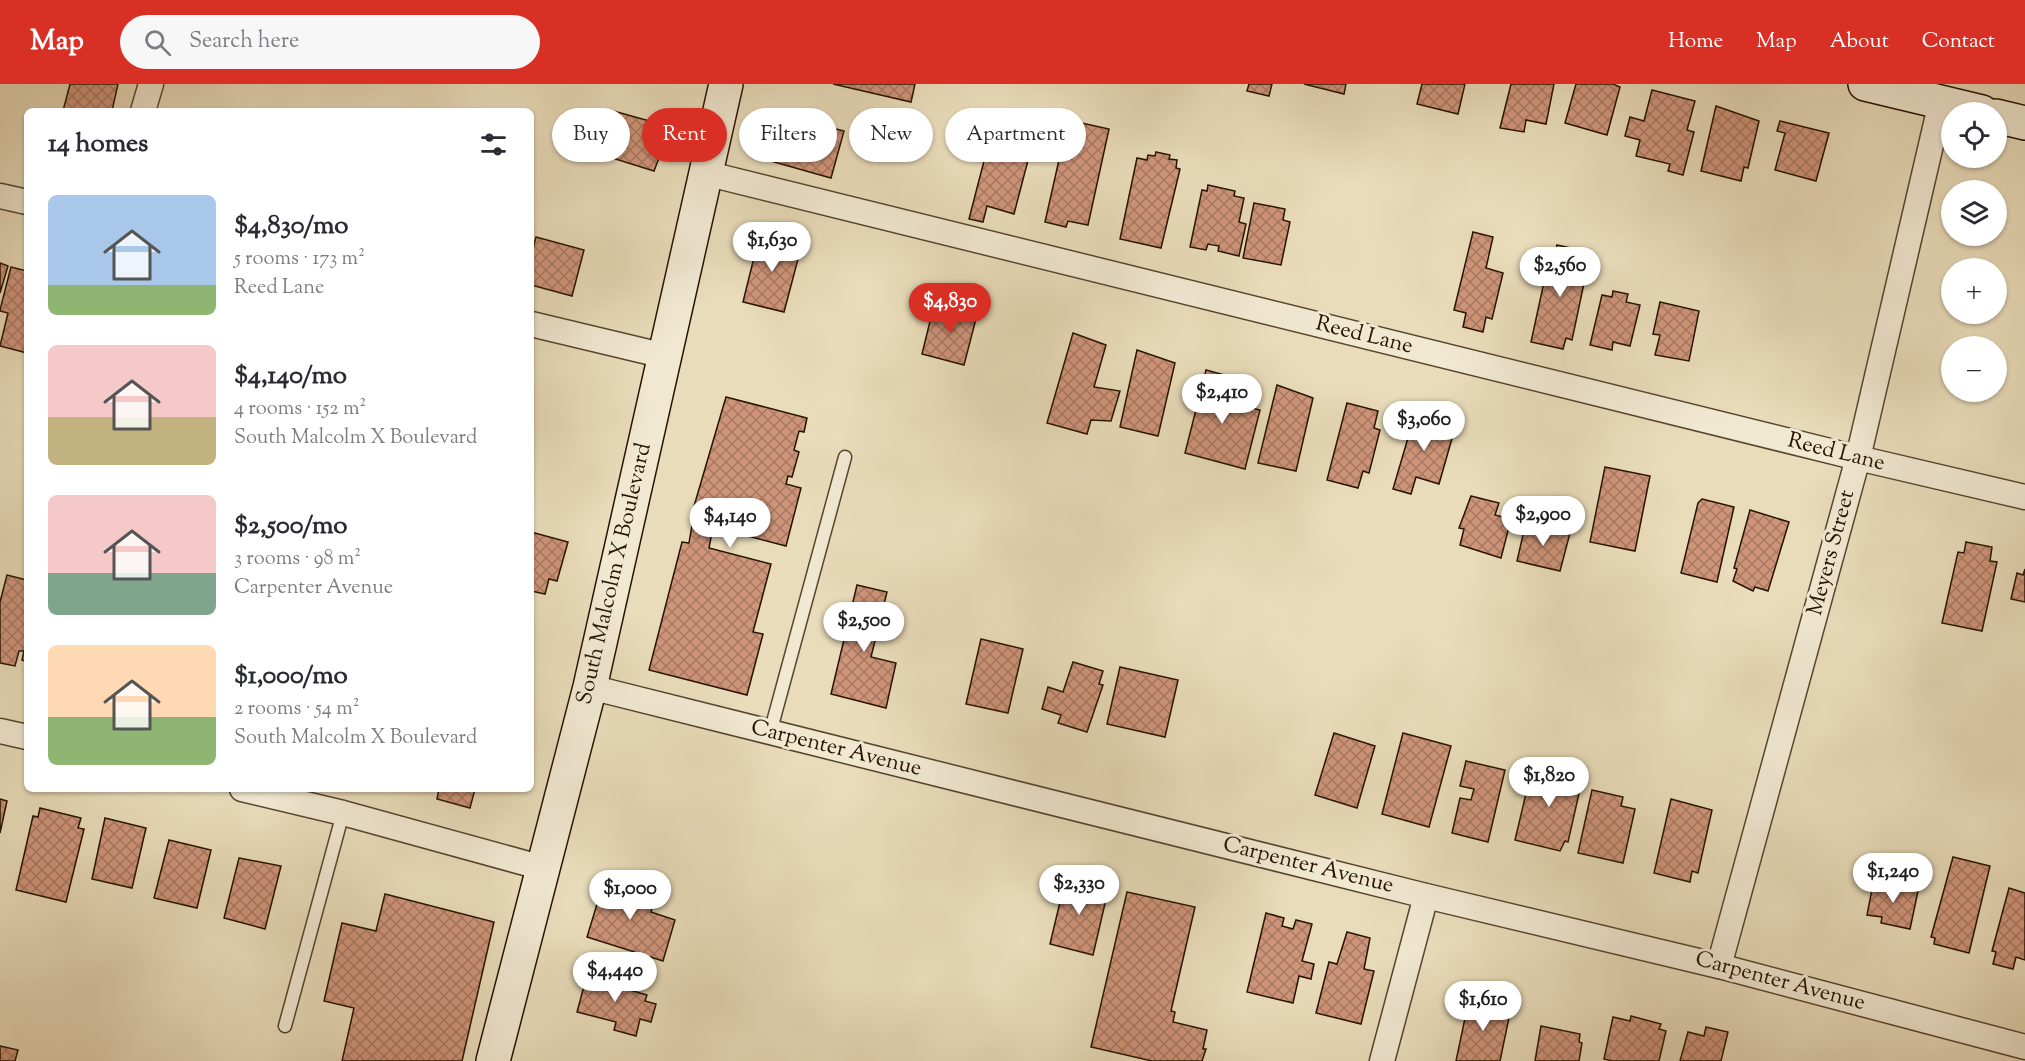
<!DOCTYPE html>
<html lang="en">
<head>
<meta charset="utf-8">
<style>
	body { margin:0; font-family:"Sorts Mill Goudy",serif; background:#f7f7f7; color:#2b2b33; height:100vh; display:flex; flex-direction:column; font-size:22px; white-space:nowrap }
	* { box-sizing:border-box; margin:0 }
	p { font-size:20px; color:#7c7c81 }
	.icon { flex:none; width:33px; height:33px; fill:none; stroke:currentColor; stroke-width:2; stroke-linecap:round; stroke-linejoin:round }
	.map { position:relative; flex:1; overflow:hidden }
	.details { position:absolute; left:24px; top:24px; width:510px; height:684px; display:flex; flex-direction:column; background:#fff; border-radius:9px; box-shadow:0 2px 4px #0004 }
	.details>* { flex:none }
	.hud { position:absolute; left:552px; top:24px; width:570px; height:54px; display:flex; gap:12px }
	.buttons { position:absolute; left:1941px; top:18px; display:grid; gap:12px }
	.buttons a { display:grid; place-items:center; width:66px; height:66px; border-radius:50%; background:#fff; box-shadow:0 2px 4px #0004; font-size:30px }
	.price { position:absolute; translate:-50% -51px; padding:0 14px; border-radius:21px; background:#fff; color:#222; font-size:20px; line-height:39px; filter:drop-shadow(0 2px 3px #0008) }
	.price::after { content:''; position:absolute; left:50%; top:36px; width:18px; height:14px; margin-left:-9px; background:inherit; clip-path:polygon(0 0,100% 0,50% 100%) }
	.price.active { background:#d93025; color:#fff }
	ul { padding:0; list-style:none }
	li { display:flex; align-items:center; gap:18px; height:150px; padding:0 24px }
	li span { display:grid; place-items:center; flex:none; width:168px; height:120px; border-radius:9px; color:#555 }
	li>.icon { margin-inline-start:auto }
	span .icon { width:72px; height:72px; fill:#fffc; stroke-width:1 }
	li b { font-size:26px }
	h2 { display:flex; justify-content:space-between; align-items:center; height:72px; padding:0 24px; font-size:26px }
	.pill { padding:0 21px; border-radius:27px; background:#fff; box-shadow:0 2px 4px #0004; font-size:21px; line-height:54px }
	.pill.active { background:#d93025; color:#fff }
	header { display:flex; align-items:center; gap:36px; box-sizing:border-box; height:84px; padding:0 30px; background:#d93025; color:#fff }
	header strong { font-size:28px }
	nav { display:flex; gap:33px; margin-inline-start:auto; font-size:21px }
	.search { width:420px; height:54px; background:#f7f7f7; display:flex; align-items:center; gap:15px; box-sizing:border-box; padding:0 21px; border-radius:33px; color:#7c7c81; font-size:22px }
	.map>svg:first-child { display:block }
</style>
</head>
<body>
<header>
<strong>Map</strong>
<div class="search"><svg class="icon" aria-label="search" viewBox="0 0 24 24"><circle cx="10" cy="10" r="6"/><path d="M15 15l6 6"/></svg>Search here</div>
<nav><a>Home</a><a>Map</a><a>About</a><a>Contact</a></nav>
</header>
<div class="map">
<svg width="2025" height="977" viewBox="0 0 2025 977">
	<defs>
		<pattern id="building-cross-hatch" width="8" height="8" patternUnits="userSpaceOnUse" patternTransform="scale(1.5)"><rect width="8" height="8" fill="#cf957a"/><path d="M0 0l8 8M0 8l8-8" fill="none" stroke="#a87862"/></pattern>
	</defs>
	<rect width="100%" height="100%" fill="#e9dcba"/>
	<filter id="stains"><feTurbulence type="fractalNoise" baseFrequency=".00333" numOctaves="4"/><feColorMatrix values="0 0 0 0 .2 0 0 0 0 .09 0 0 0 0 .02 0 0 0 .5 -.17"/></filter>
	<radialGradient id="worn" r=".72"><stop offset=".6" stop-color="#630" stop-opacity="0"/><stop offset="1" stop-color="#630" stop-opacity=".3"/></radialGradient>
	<g fill="url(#building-cross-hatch)" stroke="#261300" stroke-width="1.5">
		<path d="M70 0H118L112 27H63Z"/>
		<path d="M833 0H915L911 18Z"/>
		<path d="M1249 0H1272L1269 12 1247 7Z"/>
		<path d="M1304 0H1346L1344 10Z"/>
		<path d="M1422 0H1465L1458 30 1417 20Z"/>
		<path d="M1511 0H1554L1546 40 1526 36 1524 48 1500 44Z"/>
		<path d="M1576 0H1613L1620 3 1607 51 1565 39Z"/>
		<path d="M1652 6 1695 17 1687 46 1694 48 1683 91 1668 87 1670 80 1636 72 1640 56 1625 52 1630 33 1644 37Z"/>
		<path d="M1716 22 1759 37 1748 84 1744 83 1741 97 1701 87Z"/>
		<path d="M610 26 671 43 654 87 609 73V70L598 67Z"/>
		<path d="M787 32 844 47 831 94 774 78Z"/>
		<path d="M1068 36 1109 45 1088 141 1068 137 1066 143 1045 138Z"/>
		<path d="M1780 37 1829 49 1816 97 1775 86 1785 49 1777 47Z"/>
		<path d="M991 50 1032 61 1014 130 987 122 983 138 969 135Z"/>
		<path d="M1156 68 1170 71 1169 75 1177 76 1176 84 1180 85 1161 164 1120 155 1137 74 1147 76 1148 71 1155 72Z"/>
		<path d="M1208 101 1235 107 1234 112 1244 114 1239 138 1246 140 1239 172 1218 167 1219 162 1208 160 1206 166 1190 163 1202 106 1207 107Z"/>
		<path d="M1254 119 1285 125 1283 136 1290 138 1281 181 1243 174Z"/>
		<path d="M1473 148 1493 153 1486 184 1503 189 1492 235 1486 233 1483 248 1463 243 1466 229 1454 226Z"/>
		<path d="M760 149 802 160 784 228 743 218Z"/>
		<path d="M536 153 584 166 572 212 531 201V171Z"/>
		<path d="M1557 161 1585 167 1581 184 1587 185 1572 256 1566 254 1563 265 1531 258 1549 175 1553 176Z"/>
		<path d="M0 179 8 182 0 209Z"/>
		<path d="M11 183 27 187V269L0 262 8 229 0 227V226Z"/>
		<path d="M1613 207 1628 210 1626 218 1640 221 1630 262 1613 258 1612 266 1590 261 1602 211 1612 213Z"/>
		<path d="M1660 218 1699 227 1689 277 1655 271 1660 251 1653 250Z"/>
		<path d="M934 221 961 228 962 224 978 227 964 281 922 270Z"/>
		<path d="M1073 249 1106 261 1094 303 1120 307 1111 337 1091 336 1087 350 1047 339Z"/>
		<path d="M1137 266 1175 279 1158 352 1120 343Z"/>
		<path d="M1206 286 1228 292 1224 307 1238 311 1236 320 1260 326 1245 385 1185 369Z"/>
		<path d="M1277 301 1313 314 1296 387 1258 379Z"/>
		<path d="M726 313 807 334 804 348 799 347 794 366 799 368 792 393 788 392 786 400 801 404 786 462 713 443 709 464 771 480 753 548 763 550 747 611 649 586 682 458 689 459 694 430 692 429Z"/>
		<path d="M1347 319 1378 327 1374 344 1380 346 1369 389 1363 387 1358 404 1327 396Z"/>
		<path d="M1426 328 1441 333 1439 339 1455 344 1439 400 1416 393 1411 410 1393 405 1415 330 1425 333Z"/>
		<path d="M1605 383 1650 392 1635 467 1590 458Z"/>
		<path d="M1471 412 1499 419 1495 431 1511 435 1501 474 1460 461 1464 445 1459 444Z"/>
		<path d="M1702 415 1734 423 1717 498 1681 489 1698 419Z"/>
		<path d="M1750 426 1789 438 1768 507 1755 503 1753 507 1733 497 1737 485 1734 484Z"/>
		<path d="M1526 438 1570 449 1560 487 1517 477Z"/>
		<path d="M531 448 568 458 557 497 549 495 545 510 531 507Z"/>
		<path d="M1966 458 1992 463 1990 477 1997 478 1982 547 1942 539 1958 468 1964 469Z"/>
		<path d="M2025 485V518L2011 515 2017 489 2023 491Z"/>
		<path d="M7 491 27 496V578L22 576 24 567H19L15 582 0 579V518Z"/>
		<path d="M857 501 887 508 871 573 896 579 886 624 831 610Z"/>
		<path d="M981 555 1023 565 1008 629 966 620Z"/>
		<path d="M1073 578 1103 587 1099 600 1103 601 1087 648 1058 639 1061 631 1042 625 1048 603 1063 608Z"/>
		<path d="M1120 583 1178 596 1165 653 1107 640Z"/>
		<path d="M1334 649 1375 662 1357 724 1315 711Z"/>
		<path d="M1403 649 1451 662 1429 743 1382 730Z"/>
		<path d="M1466 677 1505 686 1488 758 1452 749 1460 714 1471 716 1474 705 1460 702Z"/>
		<path d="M1533 680 1583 692 1568 758 1565 757 1560 767 1515 756Z"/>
		<path d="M439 705H475L470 724 437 715Z"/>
		<path d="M1592 706 1623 713 1621 722 1635 725 1623 779 1578 769Z"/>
		<path d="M0 715 7 717 0 749Z"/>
		<path d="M1671 715 1712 726 1698 789 1692 787 1690 798 1654 789Z"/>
		<path d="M40 724 81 734 78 744 84 745 66 818 16 806 33 732 38 733Z"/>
		<path d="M105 734 146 744 132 804 92 795Z"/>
		<path d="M169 756 211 766 197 824 154 814Z"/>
		<path d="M1953 773 1990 782 1969 869 1934 860 1935 854 1931 853Z"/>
		<path d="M239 774 281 782 265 845 224 834Z"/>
		<path d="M1066 793 1100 801 1098 809 1107 811 1093 871 1050 860Z"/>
		<path d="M605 794 656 810 651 828 675 836 663 877 587 853Z"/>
		<path d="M1874 795 1900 800V803L1918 807 1910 845 1881 839 1882 833 1867 831Z"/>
		<path d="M2009 804 2025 809V876L2016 873 2013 885 1993 880 1996 868 1992 867Z"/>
		<path d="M1127 808 1195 823 1171 927 1175 928 1173 938 1207 946 1203 965H1206L1202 977H1152L1091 963Z"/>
		<path d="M385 810 494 838 462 977H342L354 924 324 917 342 839 376 847Z"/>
		<path d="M1266 829 1284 834 1282 842 1293 845 1296 836 1312 840 1302 877 1314 880 1311 895 1299 892 1293 919 1247 908Z"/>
		<path d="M1347 848 1370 854 1364 885 1374 887 1361 940 1316 929 1329 878 1337 880Z"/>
		<path d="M588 887 618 895 616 902 647 911 645 917 656 920 651 938 640 935 636 952 614 946 616 938 577 928Z"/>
		<path d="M1469 915 1511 924 1500 977H1456Z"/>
		<path d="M1631 932 1661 940 1659 945 1666 947 1659 977H1612L1604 975 1613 933 1630 937Z"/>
		<path d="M1541 942 1580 950 1579 958 1582 959 1579 977H1535Z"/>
		<path d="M1706 943 1728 948 1721 977H1680L1688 948 1704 952Z"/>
		<path d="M0 962 18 966 15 977H0Z"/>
	</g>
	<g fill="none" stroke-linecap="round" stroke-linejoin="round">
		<g stroke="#57452e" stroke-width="15">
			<g id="lane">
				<path d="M770 649 845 373"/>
				<path d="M285 942 343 729"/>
			</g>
		</g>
		<g stroke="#57452e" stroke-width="27">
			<g id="street">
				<path d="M143 27 151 0"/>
				<path d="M705 89 1858 374 2025 413"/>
				<path d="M0 112 27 118"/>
				<path d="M531 240 665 272"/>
				<path d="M590 603 1426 812 1719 882 2025 963"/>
				<path d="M0 647 27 653"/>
				<path d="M242 705 343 729 543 784"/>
				<path d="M1719 882 1858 374 1941 18"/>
				<path d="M1382 977 1426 812"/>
			</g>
		</g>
		<g stroke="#261300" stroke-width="36">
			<g id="secondary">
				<path d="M1865 0 1982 28"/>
				<path d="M1996 32 2025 39"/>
				<path d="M493 977 590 603 726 0"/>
			</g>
		</g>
		<use href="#lane" stroke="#f1e8d2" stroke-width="12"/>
		<use href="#street" stroke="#f1e8d2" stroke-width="24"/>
		<use href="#secondary" stroke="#f1e8d2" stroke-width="33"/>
	</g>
	<g text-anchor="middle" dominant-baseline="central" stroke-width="6" stroke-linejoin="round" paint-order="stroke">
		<g font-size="22" fill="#261300" stroke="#f1e8d2">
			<text transform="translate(1364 252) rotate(14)">Reed Lane</text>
			<text transform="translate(1836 369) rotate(14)">Reed Lane</text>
			<text transform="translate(1832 469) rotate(-75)">Meyers Street</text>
			<text transform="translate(615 490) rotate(-77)">South Malcolm X Boulevard</text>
			<text transform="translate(836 665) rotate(14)">Carpenter Avenue</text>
			<text transform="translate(1308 782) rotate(14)">Carpenter Avenue</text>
			<text transform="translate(1780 898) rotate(15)">Carpenter Avenue</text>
		</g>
	</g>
	<rect width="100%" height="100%" filter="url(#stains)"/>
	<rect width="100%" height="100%" fill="url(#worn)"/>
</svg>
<div class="buttons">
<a><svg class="icon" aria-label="locate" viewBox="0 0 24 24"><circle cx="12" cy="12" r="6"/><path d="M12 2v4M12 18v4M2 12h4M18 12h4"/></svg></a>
<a><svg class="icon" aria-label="layers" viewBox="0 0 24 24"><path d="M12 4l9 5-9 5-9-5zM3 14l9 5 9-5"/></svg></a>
<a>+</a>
<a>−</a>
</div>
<b class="price" style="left:772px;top:189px">$1,630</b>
<b class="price" style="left:1560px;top:214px">$2,560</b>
<b class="price active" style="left:950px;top:250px">$4,830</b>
<b class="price" style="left:1222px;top:341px">$2,410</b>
<b class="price" style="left:1424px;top:368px">$3,060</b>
<b class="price" style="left:1543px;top:463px">$2,900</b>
<b class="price" style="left:730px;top:465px">$4,140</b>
<b class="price" style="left:864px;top:569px">$2,500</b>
<b class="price" style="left:1549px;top:724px">$1,820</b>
<b class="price" style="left:1893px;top:820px">$1,240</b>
<b class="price" style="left:1079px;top:832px">$2,330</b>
<b class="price" style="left:630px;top:837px">$1,000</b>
<b class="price" style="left:615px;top:919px">$4,440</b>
<b class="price" style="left:1483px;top:948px">$1,610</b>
<div class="hud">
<a class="pill">Buy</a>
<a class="pill active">Rent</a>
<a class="pill">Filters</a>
<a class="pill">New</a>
<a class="pill">Apartment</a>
</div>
<section class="details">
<h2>14 homes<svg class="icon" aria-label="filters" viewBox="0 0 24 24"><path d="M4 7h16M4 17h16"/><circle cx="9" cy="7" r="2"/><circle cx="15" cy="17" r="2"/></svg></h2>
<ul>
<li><span style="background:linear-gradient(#a9c7e8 75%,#8fb573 0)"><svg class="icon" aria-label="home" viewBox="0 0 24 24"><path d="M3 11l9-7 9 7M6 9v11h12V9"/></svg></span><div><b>$4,830/mo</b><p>5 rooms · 173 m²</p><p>Reed Lane</p></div></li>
<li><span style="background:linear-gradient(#f6c9c9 60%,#c2b280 0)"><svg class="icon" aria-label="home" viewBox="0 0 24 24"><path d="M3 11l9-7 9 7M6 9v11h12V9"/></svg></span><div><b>$4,140/mo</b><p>4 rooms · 152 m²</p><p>South Malcolm X Boulevard</p></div></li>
<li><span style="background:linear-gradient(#f6c9c9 65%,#7fa58c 0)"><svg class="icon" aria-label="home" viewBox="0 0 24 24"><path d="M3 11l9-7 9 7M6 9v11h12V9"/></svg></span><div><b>$2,500/mo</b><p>3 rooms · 98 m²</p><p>Carpenter Avenue</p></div></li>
<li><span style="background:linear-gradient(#ffd9b3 60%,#8fb573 0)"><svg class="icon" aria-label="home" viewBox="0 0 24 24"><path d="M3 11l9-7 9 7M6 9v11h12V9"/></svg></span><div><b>$1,000/mo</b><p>2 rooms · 54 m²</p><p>South Malcolm X Boulevard</p></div></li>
</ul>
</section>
</div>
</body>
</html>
